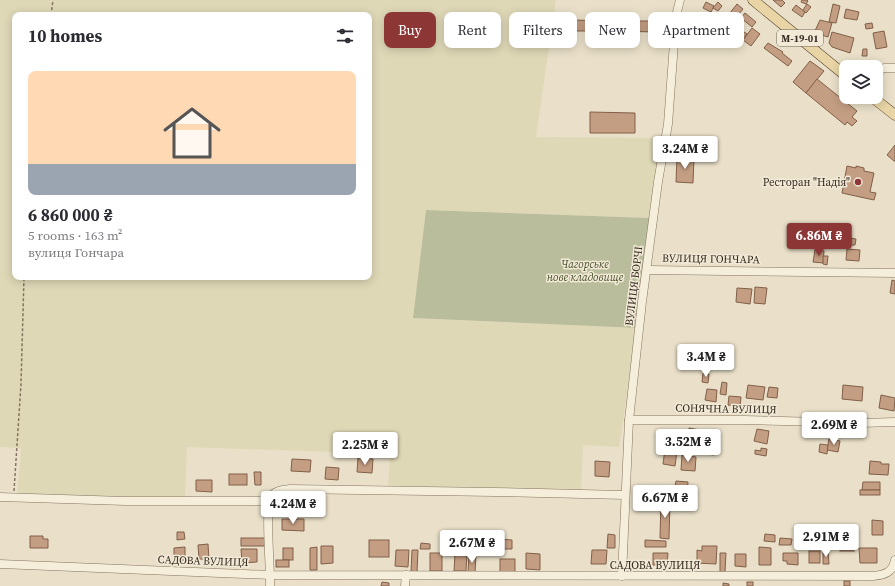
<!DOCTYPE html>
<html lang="en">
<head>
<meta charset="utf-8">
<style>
	body { margin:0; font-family:"Source Serif 4",serif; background:#f7f7f7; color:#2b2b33; height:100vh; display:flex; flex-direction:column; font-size:15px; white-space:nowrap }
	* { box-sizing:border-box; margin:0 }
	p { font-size:13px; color:#7c7c81 }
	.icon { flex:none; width:22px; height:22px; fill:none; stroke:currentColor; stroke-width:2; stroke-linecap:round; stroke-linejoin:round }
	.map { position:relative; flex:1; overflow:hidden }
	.side { position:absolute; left:12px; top:12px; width:360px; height:268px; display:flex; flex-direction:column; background:#fff; border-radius:8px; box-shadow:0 2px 10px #0003 }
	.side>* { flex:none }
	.top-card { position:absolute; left:384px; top:12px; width:380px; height:36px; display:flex; gap:8px }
	.fabs { position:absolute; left:839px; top:60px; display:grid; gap:8px }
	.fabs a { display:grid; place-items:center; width:44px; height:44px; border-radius:8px; background:#fff; box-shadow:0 2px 10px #0003; font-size:20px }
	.price { position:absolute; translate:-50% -34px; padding:0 9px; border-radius:4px; background:#fff; color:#222; font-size:13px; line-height:26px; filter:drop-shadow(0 1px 2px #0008) }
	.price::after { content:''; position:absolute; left:50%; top:24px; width:12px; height:9px; margin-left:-6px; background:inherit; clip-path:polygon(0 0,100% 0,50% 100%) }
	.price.current { background:#8d3636; color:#fff }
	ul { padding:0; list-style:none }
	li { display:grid; align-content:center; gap:8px; height:212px; padding:0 16px }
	li span { display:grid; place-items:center; height:124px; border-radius:8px; color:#555 }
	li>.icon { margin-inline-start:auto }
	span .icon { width:72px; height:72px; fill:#fffc; stroke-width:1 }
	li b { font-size:17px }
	h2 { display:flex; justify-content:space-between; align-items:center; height:48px; padding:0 16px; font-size:17px }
	.tag { padding:0 14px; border-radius:8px; background:#fff; box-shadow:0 2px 10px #0003; font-size:14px; line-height:36px }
	.tag.current { background:#8d3636; color:#fff }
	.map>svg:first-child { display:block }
</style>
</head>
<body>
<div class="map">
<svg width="895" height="586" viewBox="0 0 895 586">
	<rect width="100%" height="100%" fill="#eae0c9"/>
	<path fill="#dfd8b7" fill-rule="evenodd" d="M0 0H556L536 137 664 138 650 218 426 210 413 318 637 328 619 447 583 445 581 491 388 488 390 454 187 447 185 499 17 496 21 448 0 447ZM15 15H369V277H15Z"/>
	<path fill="#b9bd9b" d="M426 210 650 218 637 328 413 318Z"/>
	<g fill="#c49e83" stroke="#815f48">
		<path d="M773 0H782L785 3 781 7Z"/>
		<path d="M802 0H807L808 1 806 4 801 2Z"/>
		<path d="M706 2 714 6 711 12 703 8Z"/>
		<path d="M718 2 722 6 718 11 713 8Z"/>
		<path d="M737 4 743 9 732 22 726 18Z"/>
		<path d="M807 4 811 7 806 13 803 10Z"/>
		<path d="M833 4 840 6 836 23 829 22Z"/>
		<path d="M796 5 805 12 802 17 792 10Z"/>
		<path d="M846 9 859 12 857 20 844 18Z"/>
		<path d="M745 13 756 22 752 27 741 18Z"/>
		<path d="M563 14H570V30H562Z"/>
		<path d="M573 20 609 21V31H573Z"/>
		<path d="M820 20 832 23 828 37 814 33Z"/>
		<path d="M617 21H656L655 32 617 31Z"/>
		<path d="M872 23 873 28 866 29 865 24Z"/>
		<path d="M738 28 747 34 743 40 735 32Z"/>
		<path d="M752 28 760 34 751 46 743 40Z"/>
		<path d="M884 31 887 47 876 49 873 33Z"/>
		<path d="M832 32 854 38 850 53 832 47 829 43Z"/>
		<path d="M768 43 783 52 782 53 792 61 788 66 764 48Z"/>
		<path d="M863 49H867V56H862Z"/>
		<path d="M810 61 824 71 806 93 793 82Z"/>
		<path d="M817 79 857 111 852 117 857 121 852 126 847 122 845 125 806 93Z"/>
		<path d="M590 112 635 113V133H590Z"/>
		<path d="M895 145V161H894L887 155Z"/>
		<path d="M677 157 694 158 693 183 676 182Z"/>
		<path d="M847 166 856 168V166L864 168V171L874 173 870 192 876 193 874 200 842 193Z"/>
		<path d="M815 235 825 237 824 242 815 241Z"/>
		<path d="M850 238 856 239 855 245H850Z"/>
		<path d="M847 249 860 250 859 261 846 260Z"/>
		<path d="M815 250 824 251 823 263 813 262Z"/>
		<path d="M823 256H828L827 265 823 264Z"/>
		<path d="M892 280 895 281V294L890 293Z"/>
		<path d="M755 287 767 288 765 304 754 303Z"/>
		<path d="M737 288 752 289 750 304 736 302Z"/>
		<path d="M703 373 709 374 708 383 702 382Z"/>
		<path d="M722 382 727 383 726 395 720 394Z"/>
		<path d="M748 385 765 387 763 400 746 398Z"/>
		<path d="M843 385 863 387 862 401 842 399Z"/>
		<path d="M769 387 778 388 777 398 767 397Z"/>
		<path d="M707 389 717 390 716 402 705 400Z"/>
		<path d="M881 395 895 398 894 411 879 408Z"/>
		<path d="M729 396 741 397 740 407 728 405Z"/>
		<path d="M689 428 700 430 698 442 688 441Z"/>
		<path d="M757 429 769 431 767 444 754 441Z"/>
		<path d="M829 439 840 441 838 452 827 450Z"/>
		<path d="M700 443 715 445 714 455 699 453Z"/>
		<path d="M820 444 828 445 827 454 819 452Z"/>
		<path d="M761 448 767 449 766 456 755 454V450L761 451Z"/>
		<path d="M665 449 677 451 675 466 663 464Z"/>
		<path d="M682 455 696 457 695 471 681 470Z"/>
		<path d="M358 458 373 459 372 473 357 472Z"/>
		<path d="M292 459 311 460 310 472 291 471Z"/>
		<path d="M595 461 610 462 609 477 595 476Z"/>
		<path d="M870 461 881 462V464H889L888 475 869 474Z"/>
		<path d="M326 467 339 468 338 480 325 479Z"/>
		<path d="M254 472H261V485H255Z"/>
		<rect x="229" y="474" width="18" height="11"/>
		<path d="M196 480H212V492L196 491Z"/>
		<path d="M676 481 688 482 687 494 674 492Z"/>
		<path d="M863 482H880V490H862Z"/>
		<rect x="860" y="490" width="20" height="5"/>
		<path d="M661 499 670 500 669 539 660 538Z"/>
		<path d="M282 519H304V531L282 530Z"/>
		<path d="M872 520 883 521V535H872Z"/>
		<path d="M177 532H184L185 539 177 540Z"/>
		<path d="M608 534 615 535V548H607Z"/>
		<path d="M765 534 775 535V542L764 541Z"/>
		<path d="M30 536H43V539H48V548H30Z"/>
		<rect x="840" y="537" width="14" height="14"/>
		<rect x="241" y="538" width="25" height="8"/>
		<path d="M780 538 792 539 791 545H779Z"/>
		<path d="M497 539 512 540V549H497Z"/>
		<rect x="369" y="540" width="20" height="17"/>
		<path d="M645 540 666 541V547H645Z"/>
		<path d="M421 543 430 544V549H420Z"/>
		<path d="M445 543H463V549H444Z"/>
		<path d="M208 544 209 559H199L198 545Z"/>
		<path d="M321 546H333V563L321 564Z"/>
		<path d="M702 546H717L716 564 697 563V550L702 551Z"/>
		<path d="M185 547V560L174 561V548Z"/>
		<path d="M317 547V570H310V548Z"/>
		<path d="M759 547 771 548V565H759Z"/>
		<rect x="283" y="548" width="10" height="12"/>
		<path d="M859 548H877V563H860Z"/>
		<path d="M241 549H257V562L242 563Z"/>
		<path d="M396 550H409L408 567 395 566Z"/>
		<path d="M412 550H418L417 572H411Z"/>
		<path d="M592 550H607L606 564H591Z"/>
		<rect x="809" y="551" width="11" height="12"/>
		<path d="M823 551H828L829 564H823Z"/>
		<rect x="430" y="553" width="12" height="18"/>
		<path d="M526 553 540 554V570L526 569Z"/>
		<path d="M653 553H668L667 565H653Z"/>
		<path d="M720 553H726L725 572H720Z"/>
		<path d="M783 553H798V565L787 564V561H783Z"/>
		<path d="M455 554H467L466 571H454Z"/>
		<path d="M469 554H476L475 573H468Z"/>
		<path d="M735 554H746V567L735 566Z"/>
		<rect x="500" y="559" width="15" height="13"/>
		<rect x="276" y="560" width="13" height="7"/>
		<rect x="844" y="581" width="6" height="5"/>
		<path d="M382 582 389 583V586H381Z"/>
		<rect x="747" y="582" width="6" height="4"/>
		<path d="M723 583 729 584V586H723Z"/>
	</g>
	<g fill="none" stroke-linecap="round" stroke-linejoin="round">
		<g stroke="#84735f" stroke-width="9">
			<g id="minor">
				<path d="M876 72 884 68H895"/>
				<path d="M647 270 895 273"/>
				<path d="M629 420H744L861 423 895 422"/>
				<path d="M0 497 125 501H270"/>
				<path d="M0 564 271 575 873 576C885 575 893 572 895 560"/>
				<path d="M622 576 629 420 642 302 658 182 668 124 676 16 680 0"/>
				<path d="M270 586C271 570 264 505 272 495 276 490 284 490 290 489L494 492 625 495"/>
				<path d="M405 586 406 575"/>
			</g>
		</g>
		<g stroke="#534233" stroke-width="11">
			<g id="major">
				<path d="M753 0 846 76"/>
				<path d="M872 97 895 115"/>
			</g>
		</g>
		<g stroke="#84735f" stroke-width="1.5" stroke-dasharray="3 2" stroke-linecap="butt">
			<path d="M51 15 53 0"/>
			<path d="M14 491 21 384 24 277"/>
		</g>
		<use href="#minor" stroke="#f5eedb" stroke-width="8"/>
		<use href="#major" stroke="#e8d4a5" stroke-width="10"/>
	</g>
	<circle fill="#8d3636" stroke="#f2ead7" stroke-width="1.5" cx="858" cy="182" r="4"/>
	<g text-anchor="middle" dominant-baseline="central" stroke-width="3" stroke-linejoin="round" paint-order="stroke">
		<rect fill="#f2ead7" stroke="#6e6458" stroke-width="1" x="777" y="30" width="46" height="16" rx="3"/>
		<g font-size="10" font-weight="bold" fill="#362b21">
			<text x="800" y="38">М-19-01</text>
		</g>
		<g font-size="11" fill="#362b21" stroke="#f2ead7" text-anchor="end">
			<text x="850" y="182">Ресторан "Надія"</text>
		</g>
		<g font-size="11" fill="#362b21" stroke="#f2ead7">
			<text transform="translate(711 259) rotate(1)">ВУЛИЦЯ ГОНЧАРА</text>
			<text transform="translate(634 286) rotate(-83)">ВУЛИЦЯ БОРЧІ</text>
			<text transform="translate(726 409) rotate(1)">СОНЯЧНА ВУЛИЦЯ</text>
			<text transform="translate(203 561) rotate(2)">САДОВА ВУЛИЦЯ</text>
			<text x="655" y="565">САДОВА ВУЛИЦЯ</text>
		</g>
		<g font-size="11" font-style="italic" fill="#46502a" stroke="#f2ead7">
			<text x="585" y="264">Чагорське<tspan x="585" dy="13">нове кладовище</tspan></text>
		</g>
	</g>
</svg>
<div class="fabs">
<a><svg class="icon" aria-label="layers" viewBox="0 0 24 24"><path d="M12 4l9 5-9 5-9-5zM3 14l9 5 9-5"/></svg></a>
</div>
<b class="price" style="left:685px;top:170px">3.24M ₴</b>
<b class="price current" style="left:819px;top:257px">6.86M ₴</b>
<b class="price" style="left:706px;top:378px">3.4M ₴</b>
<b class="price" style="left:834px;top:446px">2.69M ₴</b>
<b class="price" style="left:688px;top:463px">3.52M ₴</b>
<b class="price" style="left:365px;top:466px">2.25M ₴</b>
<b class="price" style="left:665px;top:519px">6.67M ₴</b>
<b class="price" style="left:293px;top:525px">4.24M ₴</b>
<b class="price" style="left:826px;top:558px">2.91M ₴</b>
<b class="price" style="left:472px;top:564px">2.67M ₴</b>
<div class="top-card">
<a class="tag current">Buy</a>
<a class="tag">Rent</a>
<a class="tag">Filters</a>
<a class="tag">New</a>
<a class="tag">Apartment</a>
</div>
<section class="side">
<h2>10 homes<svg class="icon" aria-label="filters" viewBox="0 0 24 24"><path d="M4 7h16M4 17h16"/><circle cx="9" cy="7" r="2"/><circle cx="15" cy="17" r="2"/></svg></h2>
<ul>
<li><span style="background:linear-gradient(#ffd9b3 75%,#9aa5b1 0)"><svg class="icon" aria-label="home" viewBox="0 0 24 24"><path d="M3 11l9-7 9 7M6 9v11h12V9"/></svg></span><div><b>6 860 000 ₴</b><p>5 rooms · 163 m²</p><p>вулиця Гончара</p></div></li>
</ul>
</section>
</div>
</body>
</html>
